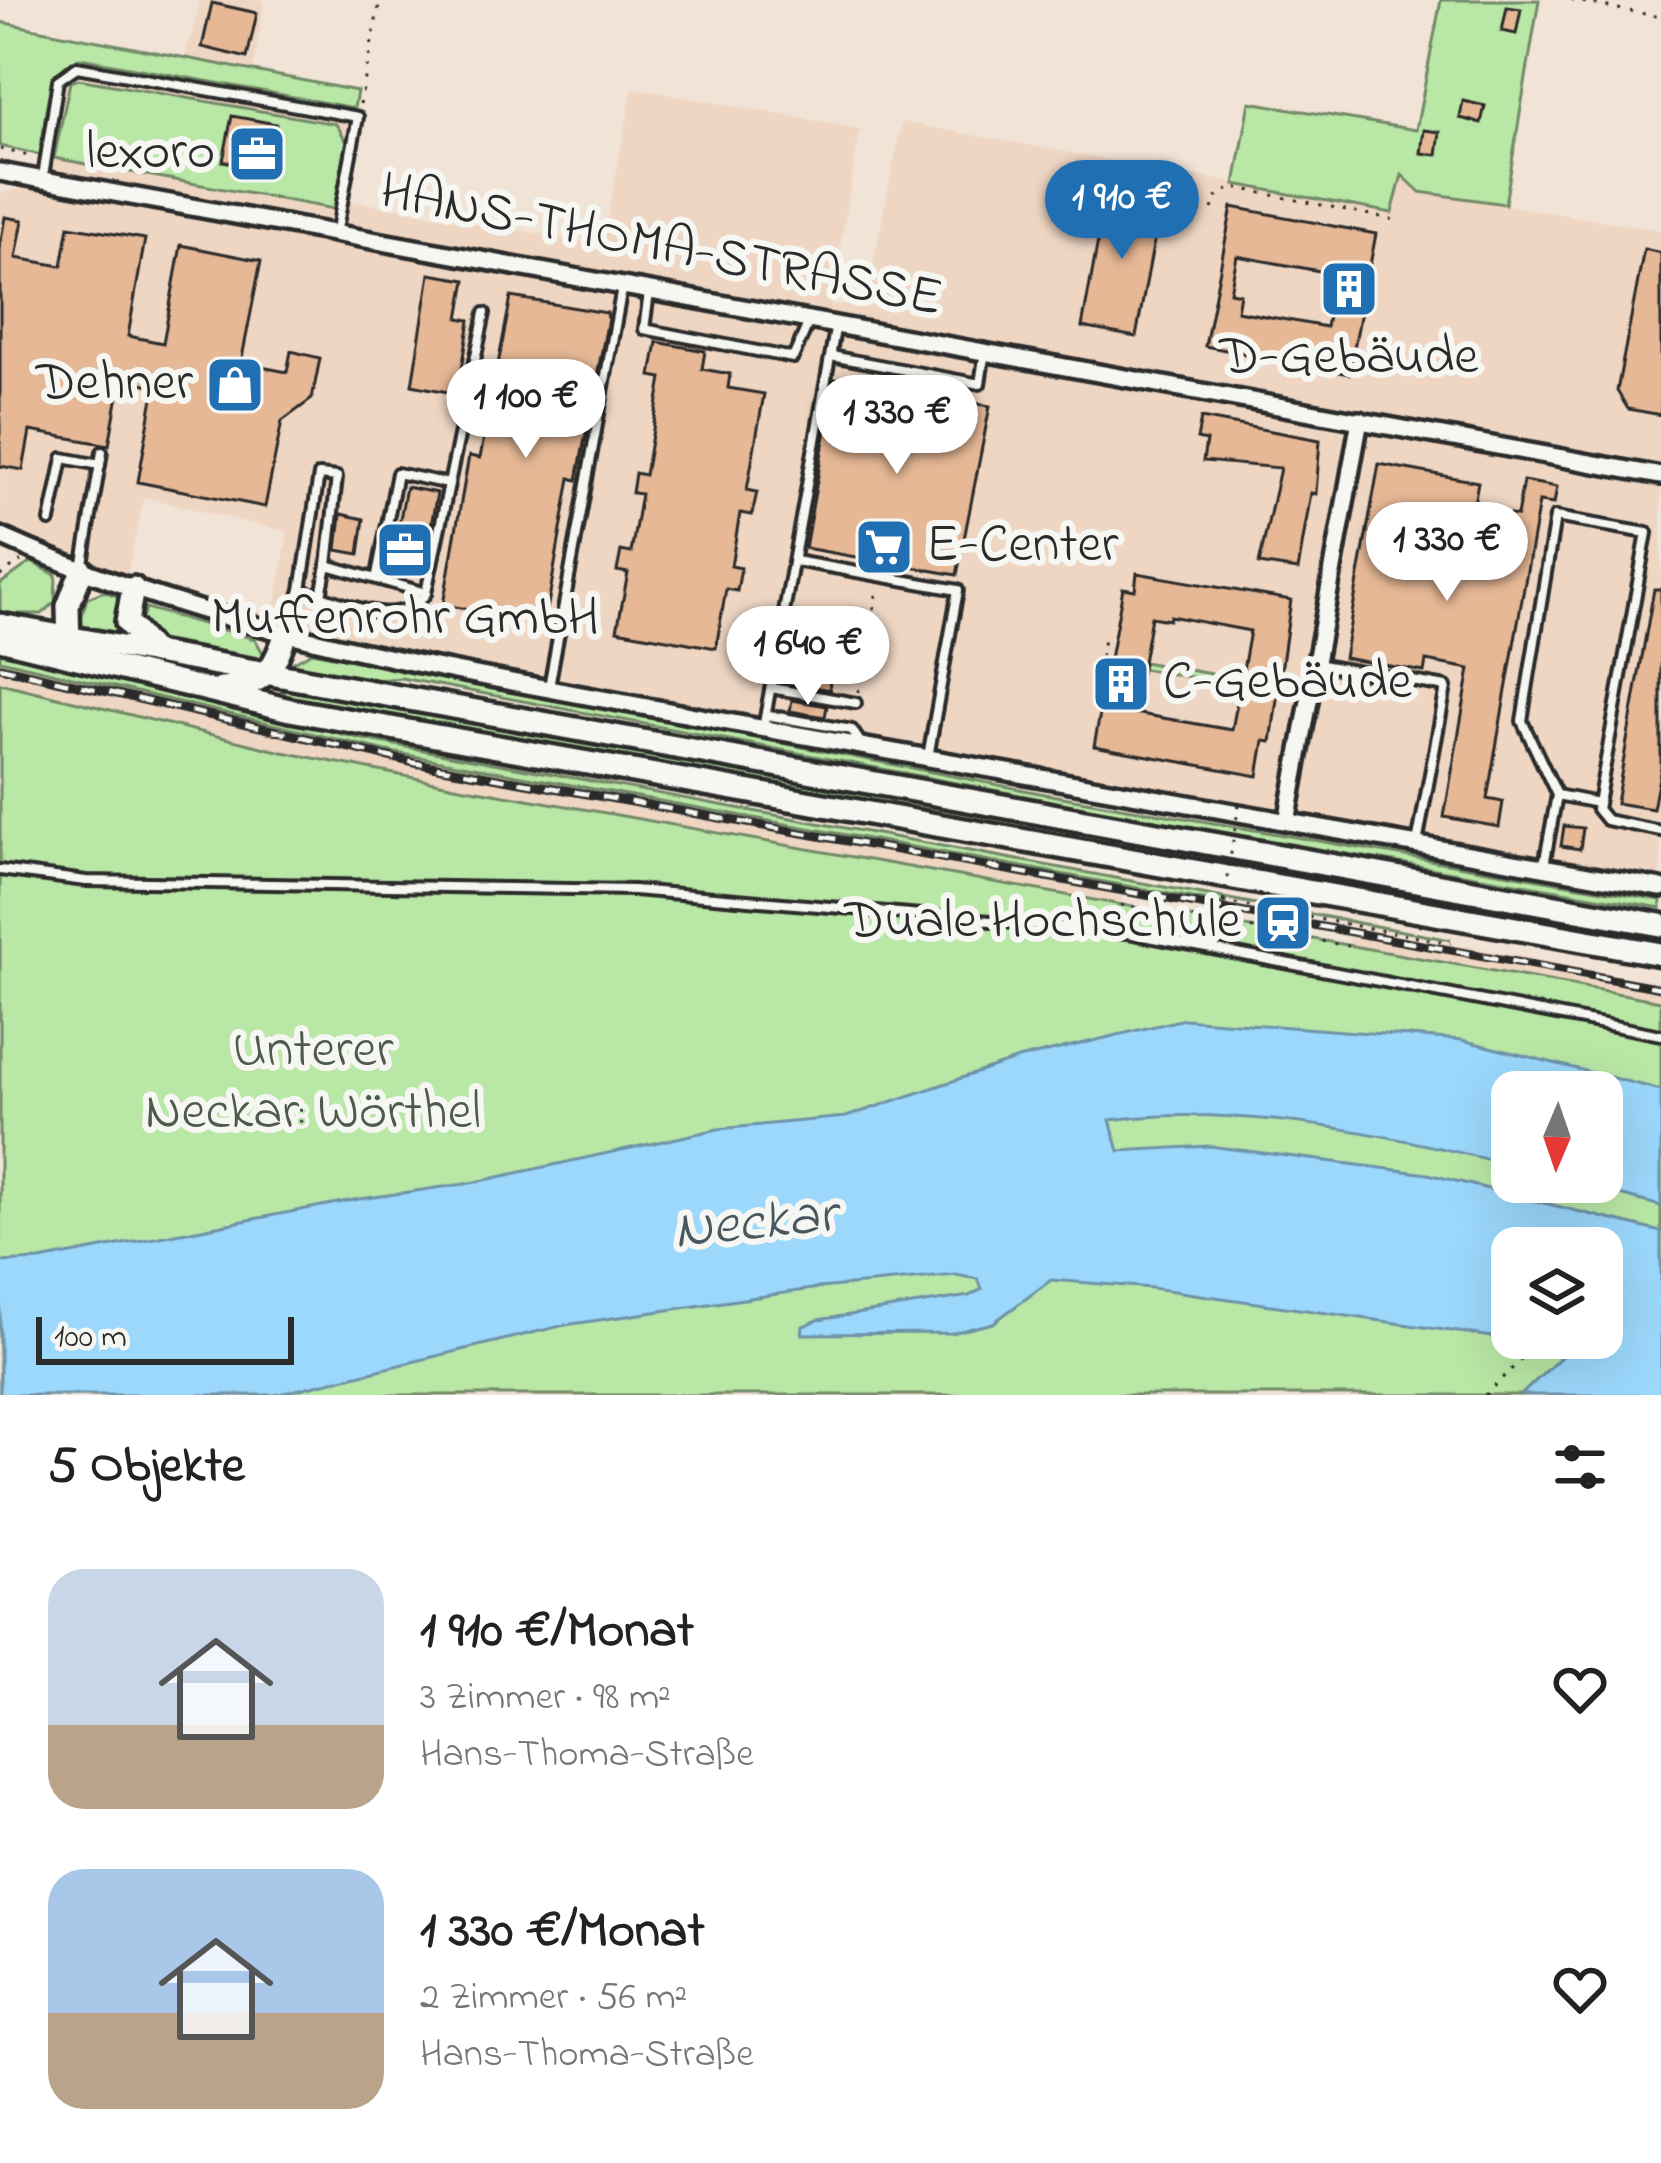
<!DOCTYPE html>
<html lang="de">
<head>
<meta charset="utf-8">
<style>
	body { margin:0; font-family:"Indie Flower",sans-serif; background:#f2f2f2; color:#222; height:100vh; display:flex; flex-direction:column; font-size:45px; white-space:nowrap }
	* { box-sizing:border-box; margin:0 }
	p { font-size:39px; color:#767676 }
	.icon { flex:none; width:66px; height:66px; fill:none; stroke:currentColor; stroke-width:2; stroke-linecap:round; stroke-linejoin:round }
	.map { position:relative; height:1395px; overflow:hidden }
	.panel { display:flex; flex-direction:column; background:#fff; flex:1 }
	.panel>* { flex:none }
	.needle { width:78px; rotate:182deg }
	.tools { position:absolute; left:1491px; top:1071px; display:grid; gap:24px }
	.tools a { display:grid; place-items:center; width:132px; height:132px; border-radius:24px; background:#fff; box-shadow:0 12px 48px #0002; font-size:60px }
	.scale { position:absolute; left:36px; bottom:30px; width:258px; box-sizing:border-box; padding-left:12px; border:6px solid #2b2b2b; border-top:0; font-size:33px; line-height:42px; white-space:nowrap; color:#2b2b2b; -webkit-text-stroke:9px #f6f6f2; paint-order:stroke }
	.price { position:absolute; translate:-50% -102px; padding:0 27px; border-radius:42px; background:#fff; color:#222; font-size:39px; line-height:78px; filter:drop-shadow(0 3px 6px #0008) }
	.price::after { content:''; position:absolute; left:50%; top:72px; width:36px; height:27px; margin-left:-18px; background:inherit; clip-path:polygon(0 0,100% 0,50% 100%) }
	.price.active { background:#1f6fb2; color:#fff }
	ul { padding:0; list-style:none }
	li { display:flex; align-items:center; gap:36px; height:300px; padding:0 48px }
	li span { display:grid; place-items:center; flex:none; width:336px; height:240px; border-radius:36px; color:#555 }
	li>.icon { margin-inline-start:auto }
	span .icon { width:144px; height:144px; fill:#fffc; stroke-width:1 }
	li b { font-size:51px }
	h2 { display:flex; justify-content:space-between; align-items:center; height:144px; padding:0 48px; font-size:51px }
	.map>svg:first-child { display:block }
</style>
</head>
<body>
<div class="map">
<svg width="1661" height="1395" viewBox="0 0 1661 1395">
	<rect width="100%" height="100%" fill="#f1e3d6"/>
	<filter id="ink" filterUnits="userSpaceOnUse"><feTurbulence type="fractalNoise" baseFrequency=".00833" numOctaves="2"/><feDisplacementMap in="SourceGraphic" scale="24" xChannelSelector="R" yChannelSelector="G"/><feConvolveMatrix kernelMatrix="1 2 1 2 8 2 1 2 1" color-interpolation-filters="sRGB"/></filter>
	<g filter="url(#ink)">
		<g fill="#eed6c3">
			<path d="M201 0H264L250 90 364 112 352 201 602 245 633 88 860 129 830 305H865L902 122 1235 183 1250 102 1417 130 1420 192 1661 230V882L272 628 288 532 144 497 126 579 0 531V194L37 184 54 83 65 66 94 59 180 75Z"/>
			<path d="M0 660 391 752 1252 910 1251 918 1123 895 1121 907 460 787 278 751 0 683Z"/>
			<path d="M1350 935 1447 953 1450 946H1466L1661 984V1001L1348 949Z"/>
		</g>
		<g fill="#b9e7a5" stroke="#728968" stroke-width="3" fill-rule="evenodd">
			<path d="M1441 0H1539L1505 204 1420 192 1402 175 1392 213 1235 184 1250 102 1416 130Z"/>
			<path d="M0 22 357 91 354 108 80 58C41 71 47 120 41 155L0 146Z"/>
			<path d="M78 79 336 124 347 142 334 209 54 158 70 82Z"/>
			<path d="M31 562 56 575 55 602 42 614H0V584Z"/>
			<path d="M104 591 119 597 118 625 131 645 76 636 87 598Z"/>
			<path d="M146 608 255 639 267 660 157 642 137 627Z"/>
			<path d="M0 649 358 738 1451 940 1227 899 1225 904 391 752 0 660Z"/>
			<path d="M312 652 1045 794 1661 900V908L1168 823 401 678 374 680 290 664Z"/>
			<path d="M1143 662 1240 679 1239 685 1142 669Z"/>
			<path d="M0 683 278 751 460 787 1661 1001V1328L1602 1248H1512V1338L1565 1353 1521 1395H0ZM1512 1092H1602V1182H1512Z"/>
			<path d="M276 685 1661 937V943L386 716 287 696Z"/>
		</g>
		<path fill="#9bd8fc" stroke="#6e93a8" stroke-width="3" fill-rule="evenodd" d="M1184 1019 1462 1040 1661 1090V1206L1570 1182H1602V1092H1512V1166C1390 1133 1236 1104 1110 1120L1119 1151 1209 1146 1428 1174 1661 1232V1395H1521L1564 1354 1500 1338 1152 1288 1051 1280 993 1323 952 1333 802 1334 803 1326 818 1320 969 1296 982 1289 978 1279 956 1275 819 1288 565 1325 275 1395H0V1262L40 1260 353 1200 471 1183 718 1129 846 1117 1018 1059ZM1512 1248H1602V1338H1512Z"/>
		<g fill="#e6b896" stroke="#2b2b2b" stroke-width="3" fill-rule="evenodd">
			<path d="M212 3 257 13 247 58 202 47Z"/>
			<path d="M1507 7 1521 9 1516 34 1502 31Z"/>
			<path d="M1463 101 1485 106 1481 123 1460 118Z"/>
			<path d="M232 116 276 124 268 169 223 161Z"/>
			<path d="M1424 130 1440 132 1437 155 1421 153Z"/>
			<path d="M1108 187 1162 198 1136 337 1082 327Z"/>
			<path d="M1232 207 1376 234 1349 374 1205 346ZM1237 256 1336 274 1326 327 1237 311 1240 294 1230 292Z"/>
			<path d="M5 217 23 220 16 258 62 266 69 226 145 239 128 336 163 343 181 245 261 261 241 363 287 372 291 351 320 358 312 399 282 421 265 507 138 482 155 386 121 379 109 445 30 431 23 470 0 466V246Z"/>
			<path d="M1644 249 1661 253V415L1628 409 1617 391Z"/>
			<path d="M430 274 466 280 459 318 470 320 458 394 412 385Z"/>
			<path d="M511 297 607 313 608 319 577 480 570 478 545 622 443 605 469 456 480 458Z"/>
			<path d="M657 342 705 351 702 369 730 374 728 388 764 394 747 490 757 492 752 515 740 513 731 566 741 568 737 591 726 589 716 648 617 630 628 573 617 571 621 551 631 553 641 494 632 493 635 473 645 475 662 378 651 376Z"/>
			<path d="M835 379 990 406 957 575 805 548Z"/>
			<path d="M1201 418 1320 440 1316 494 1311 493 1298 570 1259 564 1280 468 1203 461 1206 441 1197 439Z"/>
			<path d="M1379 464 1478 482 1473 509 1517 516 1523 481 1557 487 1554 504 1539 502 1487 799 1503 802 1499 827 1444 817 1470 669 1426 661 1424 672 1344 658Z"/>
			<path d="M406 487 437 493 423 568 392 562Z"/>
			<path d="M341 514 364 519 359 554 337 550Z"/>
			<path d="M1137 573 1291 600 1271 742 1264 741 1258 776 1094 746 1123 588 1135 590ZM1170 616 1250 631 1232 730 1134 713 1151 617 1169 620Z"/>
			<path d="M1654 589H1661V767L1653 809 1616 803Z"/>
			<path d="M808 672 829 675 830 690 795 684 796 678 807 680Z"/>
			<path d="M792 700 827 706 825 717 790 711Z"/>
			<path d="M1564 826 1583 828 1580 849 1561 846Z"/>
		</g>
		<g fill="none" stroke-linecap="round" stroke-linejoin="round">
			<g stroke="#2b2b2b" stroke-width="16">
				<g id="lane">
					<path d="M43 177 58 80 77 67 358 117 337 229"/>
					<path d="M649 293 644 329 793 358 810 319"/>
					<path d="M831 356 980 384 985 351"/>
					<path d="M50 521 63 458 100 465"/>
					<path d="M795 561 958 590 928 757"/>
					<path d="M82 569 102 452"/>
					<path d="M377 575 397 473 449 484"/>
					<path d="M301 590C340 599 399 634 426 593L485 313"/>
					<path d="M321 595 327 565 426 593"/>
					<path d="M285 635 301 590 319 475 337 477 327 565"/>
					<path d="M1316 664 1446 687 1417 844"/>
					<path d="M549 687 622 288"/>
					<path d="M771 688 856 703"/>
					<path d="M766 715 852 730 862 745"/>
					<path d="M763 729 836 324"/>
					<path d="M1557 795 1598 803"/>
					<path d="M1544 865 1557 795 1522 721 1555 517 1647 533 1597 809 1606 820 1661 831"/>
					<path d="M0 870 86 881 634 890 1128 933 1661 1035"/>
				</g>
			</g>
			<g stroke="#2b2b2b" stroke-width="24">
				<g id="street">
					<path d="M0 172 1661 476"/>
					<path d="M0 536C219 635 455 671 690 715 1013 775 1337 829 1661 888"/>
					<path d="M1287 822 1360 420"/>
				</g>
			</g>
			<g stroke="#2b2b2b" stroke-width="30">
				<g id="secondary">
					<path d="M133 588 127 622 154 653"/>
					<path d="M0 625 1661 925"/>
					<path d="M0 639 290 710 1661 954"/>
					<path d="M69 651 68 606 82 570"/>
					<path d="M221 688C262 686 272 674 285 636"/>
				</g>
			</g>
			<g stroke="#2b2b2b" stroke-width="3" stroke-dasharray="3 9" stroke-linecap="butt">
				<path d="M1571 0 1661 17"/>
				<path d="M360 104 380 0"/>
				<path d="M0 149 33 157"/>
				<path d="M1212 209 1216 198 1233 187 1395 220"/>
				<path d="M0 576 21 561"/>
				<path d="M1097 680 1105 633"/>
				<path d="M858 692 877 590"/>
				<path d="M1223 902 1285 913 1281 932"/>
				<path d="M1121 905 1348 946"/>
				<path d="M1285 913 1451 943"/>
				<path d="M1485 1395 1523 1358"/>
			</g>
			<use href="#lane" stroke="#f6f6f2" stroke-width="8"/>
			<use href="#street" stroke="#f6f6f2" stroke-width="15"/>
			<use href="#secondary" stroke="#f6f6f2" stroke-width="21"/>
			<g stroke="#2b2b2b" stroke-width="9">
				<path id="rail" d="M0 667 415 763 1661 988"/>
			</g>
			<use href="#rail" stroke="#f6f6f2" stroke-width="4.5" stroke-dasharray="14" stroke-linecap="butt"/>
			<path stroke="#2b2b2b" stroke-width="3" stroke-dasharray="3 9" stroke-linecap="butt" d="M1223 902 1240 798"/>
		</g>
	</g>
	<defs>
		<g id="office-square" transform="scale(3)"><rect x="-9" y="-9" width="18" height="18" rx="4" fill="#1f6fb2" stroke="#f6f6f2"/><path d="M-6-3h4V-5.5h4V-3h4V5H-6ZM-1-4.5V-3h2v-1.5ZM-6 0V1H6V0Z" fill="#fff"/></g>
		<g id="building-square" transform="scale(3)"><rect x="-9" y="-9" width="18" height="18" rx="4" fill="#1f6fb2" stroke="#f6f6f2"/><path d="M-4-6H4V6H1V3H-1V6H-4ZM-2.5-4.3h1.7v1.8h-1.7ZM.8-4.3h1.7v1.8H.8ZM-2.5-1h1.7V.8h-1.7ZM.8-1h1.7V.8H.8Z" fill="#fff"/></g>
		<g id="shop-square" transform="scale(3)"><rect x="-9" y="-9" width="18" height="18" rx="4" fill="#1f6fb2" stroke="#f6f6f2"/><path d="M-5-2.5h2.3a2.7 3.5 0 0 1 5.4 0H5L5.5 6h-11ZM-1.5-2.5h3a1.5 2.3 0 0 0-3 0Z" fill="#fff"/></g>
		<g id="supermarket-square" transform="scale(3)"><rect x="-9" y="-9" width="18" height="18" rx="4" fill="#1f6fb2" stroke="#f6f6f2"/><path d="M-6-5.5h2.5l.6 2H6L4.5 2H-2.5L-4.4-4H-6ZM-1.5 3.2a1.3 1.3 0 1 0 .1 0ZM3 3.2a1.3 1.3 0 1 0 .1 0Z" fill="#fff"/></g>
		<g id="station-square" transform="scale(3)"><rect x="-9" y="-9" width="18" height="18" rx="4" fill="#1f6fb2" stroke="#f6f6f2"/><path d="M-3-6H3Q5-6 5-4V2Q5 4 3 4L4.5 6H3L1.5 4h-3L-3 6H-4.5L-3 4Q-5 4-5 2V-4Q-5-6-3-6ZM-3.5-4v3h7v-3ZM-3.5 1v1.5H-2V1ZM2 1v1.5H3.5V1Z" fill="#fff"/></g>
	</defs>
	<g fill-rule="evenodd">
		<use href="#office-square" x="257" y="154"/>
		<use href="#building-square" x="1349" y="289"/>
		<use href="#shop-square" x="235" y="385"/>
		<use href="#supermarket-square" x="884" y="547"/>
		<use href="#office-square" x="405" y="550"/>
		<use href="#building-square" x="1121" y="684"/>
		<use href="#station-square" x="1283" y="923"/>
	</g>
	<g text-anchor="middle" dominant-baseline="central" stroke-width="12" stroke-linejoin="round" paint-order="stroke">
		<g font-size="54" fill="#2b2b2b" stroke="#f6f6f2" text-anchor="end">
			<text x="215" y="154">lexoro</text>
			<text x="1349" y="359" text-anchor="middle">D-Gebäude</text>
			<text x="193" y="385">Dehner</text>
			<text x="926" y="547" text-anchor="start">E-Center</text>
			<text x="405" y="620" text-anchor="middle">Muffenrohr GmbH</text>
			<text x="1163" y="684" text-anchor="start">C-Gebäude</text>
			<text x="1241" y="923">Duale Hochschule</text>
		</g>
		<g font-size="54" fill="#2b2b2b" stroke="#f6f6f2">
			<text transform="translate(661 247) rotate(11)">HANS-THOMA-STRASSE</text>
		</g>
		<g font-size="54" fill="#4e5a4a" stroke="#f6f6f2">
			<text x="313" y="1052">Unterer<tspan x="313" dy="62">Neckar: Wörthel</tspan></text>
		</g>
		<g font-size="57" font-style="italic" fill="#47565f" stroke="#f6f6f2">
			<text transform="translate(755 1225) rotate(-6)">Neckar</text>
		</g>
	</g>
</svg>
<div class="tools">
<a><svg class="needle" viewBox="-14 -14 28 28"><path d="M0-13l5 13h-10z" fill="#e53935"/><path d="M0 13l5-13h-10z" fill="#767676"/></svg></a>
<a><svg class="icon" aria-label="layers" viewBox="0 0 24 24"><path d="M12 4l9 5-9 5-9-5zM3 14l9 5 9-5"/></svg></a>
</div>
<div class="scale">100 m</div>
<b class="price active" style="left:1122px;top:262px">1 910 €</b>
<b class="price" style="left:526px;top:461px">1 100 €</b>
<b class="price" style="left:897px;top:477px">1 330 €</b>
<b class="price" style="left:1447px;top:604px">1 330 €</b>
<b class="price" style="left:808px;top:708px">1 640 €</b>
</div>
<section class="panel">
<h2>5 Objekte<svg class="icon" aria-label="filters" viewBox="0 0 24 24"><path d="M4 7h16M4 17h16"/><circle cx="9" cy="7" r="2"/><circle cx="15" cy="17" r="2"/></svg></h2>
<ul>
<li><span style="background:linear-gradient(#c9d6e8 65%,#b9a48a 0)"><svg class="icon" aria-label="home" viewBox="0 0 24 24"><path d="M3 11l9-7 9 7M6 9v11h12V9"/></svg></span><div><b>1 910 €/Monat</b><p>3 Zimmer · 98 m²</p><p>Hans-Thoma-Straße</p></div><svg class="icon" aria-label="heart" viewBox="0 0 24 24"><path d="M12 20l-8-8c-3-5 5-10 8-4 3-6 11-1 8 4z"/></svg></li>
<li><span style="background:linear-gradient(#a9c7e8 60%,#b9a48a 0)"><svg class="icon" aria-label="home" viewBox="0 0 24 24"><path d="M3 11l9-7 9 7M6 9v11h12V9"/></svg></span><div><b>1 330 €/Monat</b><p>2 Zimmer · 56 m²</p><p>Hans-Thoma-Straße</p></div><svg class="icon" aria-label="heart" viewBox="0 0 24 24"><path d="M12 20l-8-8c-3-5 5-10 8-4 3-6 11-1 8 4z"/></svg></li>
</ul>
</section>
</body>
</html>
